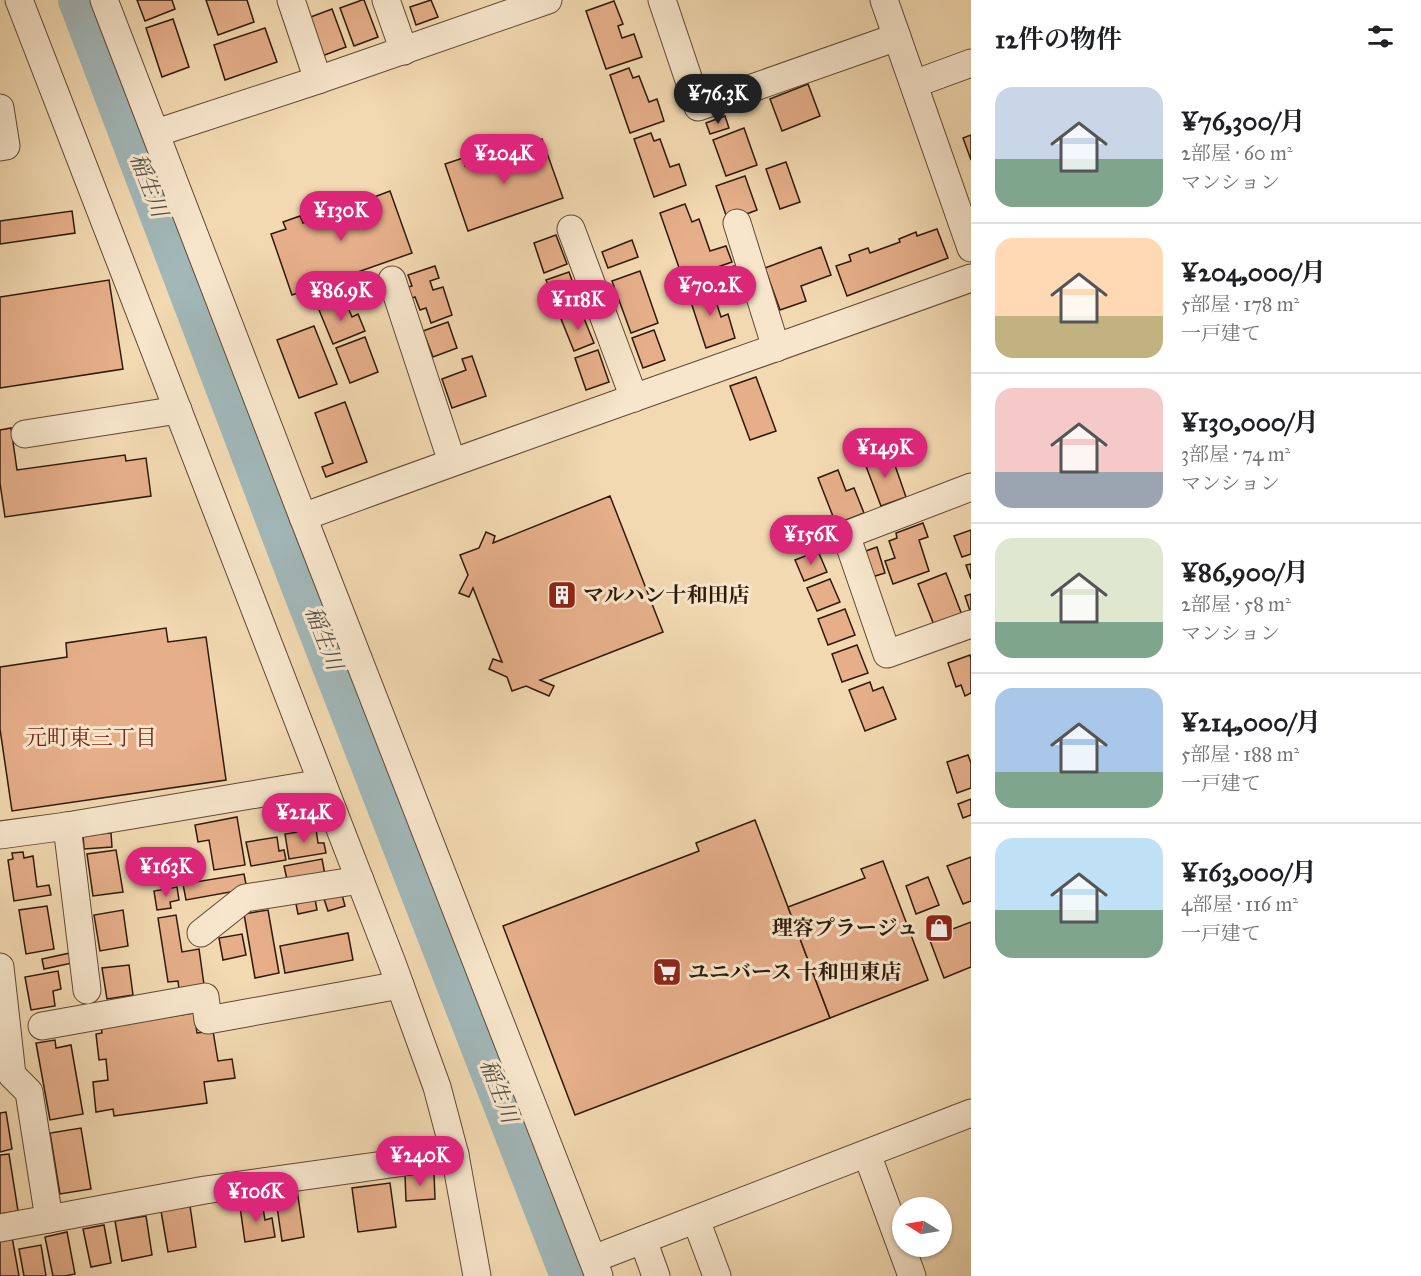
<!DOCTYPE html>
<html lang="ja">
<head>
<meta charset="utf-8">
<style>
	body { margin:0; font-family:"IM FELL Great Primer","Noto Serif JP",serif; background:#f6f6f6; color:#202124; height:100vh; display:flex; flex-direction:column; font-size:22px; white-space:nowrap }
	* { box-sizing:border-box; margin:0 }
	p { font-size:20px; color:#757577 }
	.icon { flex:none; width:33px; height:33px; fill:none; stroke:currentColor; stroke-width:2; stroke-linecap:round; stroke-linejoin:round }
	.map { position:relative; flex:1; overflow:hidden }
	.panel { display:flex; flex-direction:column; background:#fff; width:450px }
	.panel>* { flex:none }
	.needle { width:39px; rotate:281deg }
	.buttons { position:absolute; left:892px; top:1197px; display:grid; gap:12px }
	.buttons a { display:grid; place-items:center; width:60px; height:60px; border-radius:50%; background:#fff; box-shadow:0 2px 4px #0004; font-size:30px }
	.price { position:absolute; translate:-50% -51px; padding:0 14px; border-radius:21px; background:#db2777; color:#fff; font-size:20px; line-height:39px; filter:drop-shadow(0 2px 3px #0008) }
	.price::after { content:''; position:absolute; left:50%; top:36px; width:18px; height:14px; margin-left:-9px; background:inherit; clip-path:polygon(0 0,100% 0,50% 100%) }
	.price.current { background:#222; color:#fff }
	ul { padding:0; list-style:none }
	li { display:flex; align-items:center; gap:18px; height:150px; padding:0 24px }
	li+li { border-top:2px solid #e0e0e0 }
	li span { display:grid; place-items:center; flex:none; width:168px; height:120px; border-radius:18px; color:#555 }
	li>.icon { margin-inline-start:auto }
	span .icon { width:72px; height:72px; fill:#fffc; stroke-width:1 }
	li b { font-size:26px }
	h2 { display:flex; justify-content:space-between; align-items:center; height:72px; padding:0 24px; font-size:26px }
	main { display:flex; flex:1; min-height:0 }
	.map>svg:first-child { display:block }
</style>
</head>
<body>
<main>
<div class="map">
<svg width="971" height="1276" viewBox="0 0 971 1276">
	<rect width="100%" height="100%" fill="#f2d9b1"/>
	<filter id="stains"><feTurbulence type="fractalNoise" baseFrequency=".00333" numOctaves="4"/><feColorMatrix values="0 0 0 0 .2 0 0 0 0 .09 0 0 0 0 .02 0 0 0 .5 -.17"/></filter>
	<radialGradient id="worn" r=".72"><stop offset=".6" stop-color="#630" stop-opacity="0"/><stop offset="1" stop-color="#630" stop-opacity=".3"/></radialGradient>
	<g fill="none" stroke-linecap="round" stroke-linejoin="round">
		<path stroke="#a1b7b8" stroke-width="40" d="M78 0 299 581 570 1276"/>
	</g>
	<g fill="#e6af8a" stroke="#2e190a" stroke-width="1.5">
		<path d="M137 0H172L175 9 145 21Z"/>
		<path d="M206 0H247L254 22 218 35Z"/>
		<path d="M362 0H364L378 37 354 46 340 8Z"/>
		<path d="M431 0 438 17 416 25 410 7Z"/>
		<path d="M614 1 623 24 618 26 622 38 634 34 642 57 606 69 586 11Z"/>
		<path d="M332 9 346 47 322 56 308 18Z"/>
		<path d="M173 19 189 67 162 77 146 28Z"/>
		<path d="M265 28 277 62 225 80 214 45Z"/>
		<path d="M629 68 633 78 639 76 649 102 657 99 664 121 630 133 610 75Z"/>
		<path d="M808 84 820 116 782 131 770 99Z"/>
		<path d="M725 116 729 128 710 134 706 123Z"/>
		<path d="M744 128 757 165 726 176 713 140Z"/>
		<path d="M651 133 654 141 660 139 670 167 679 164 686 185 654 197 634 139Z"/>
		<path d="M971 135V160L963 138Z"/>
		<path d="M542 139 563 198 468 231 445 164 463 158 465 166Z"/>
		<path d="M786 162 800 202 780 209 766 169Z"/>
		<path d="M745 176 757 210 728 221 716 186Z"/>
		<path d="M390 191 412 253 292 295 271 234 286 229 283 222 300 216 303 223 344 209 341 202 359 195 361 202Z"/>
		<path d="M685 204 692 222 699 219 710 251 726 246 732 262 683 279 660 213Z"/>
		<path d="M72 211 75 233 0 244V221Z"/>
		<path d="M937 229 948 258 847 296 836 266 851 261 849 255 868 248 870 253 900 242 899 239 916 232 917 236Z"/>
		<path d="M556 235 567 264 544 273 534 243Z"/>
		<path d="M632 240 638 257 608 268 602 252Z"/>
		<path d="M821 247 831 275 801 286 806 301 780 310 765 268Z"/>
		<path d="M435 266 439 278 430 281 433 290 443 287 452 315 431 323 426 308 420 310 415 297 412 298 408 287 412 286 408 275Z"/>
		<path d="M734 266 742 289 720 297 712 274Z"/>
		<path d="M640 271 658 323 631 333 612 281Z"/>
		<path d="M569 272 579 300 557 308 546 280Z"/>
		<path d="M109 280 123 369 0 388V297Z"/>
		<path d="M710 283 721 317 728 314 735 338 706 348 687 290Z"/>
		<path d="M345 300 352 317 358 314 365 331 333 344 319 310Z"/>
		<path d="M581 311 594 343 574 351 561 319Z"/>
		<path d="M448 322 457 348 433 357 423 331Z"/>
		<path d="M314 326 337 384 299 398 277 340Z"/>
		<path d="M654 330 665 360 643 368 632 338Z"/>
		<path d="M365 337 378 372 350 383 336 348Z"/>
		<path d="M598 350 609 382 586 390 575 358Z"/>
		<path d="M472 356 486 396 452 408 442 379 466 370 462 359Z"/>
		<path d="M756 377 776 431 750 440 730 386Z"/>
		<path d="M345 402 367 462 326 477 322 467 333 463 315 413Z"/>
		<path d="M11 428 17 470 125 455 126 461 146 458 151 496 5 517 0 483V430Z"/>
		<path d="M890 451 906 497 881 506 864 461Z"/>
		<path d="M838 470 846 491 854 488 864 513 836 524 818 478Z"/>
		<path d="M610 496 663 632 540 680 554 686 549 696 526 686 512 691 507 677 489 669 493 659 502 662 473 588 469 597 459 593 468 575 460 555 479 548 486 532 495 536 493 543Z"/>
		<path d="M923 523 928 537 919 540 929 571 893 584 885 561 895 558 889 541 897 538 896 533Z"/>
		<path d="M971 530V554L962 557 954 536Z"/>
		<path d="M877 547 885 573 872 577 863 552Z"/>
		<path d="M818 551 827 572 804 581 795 560Z"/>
		<path d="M971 564V579L966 565Z"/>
		<path d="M946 573 962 615 934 625 918 584Z"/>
		<path d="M830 579 840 602 817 611 807 588Z"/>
		<path d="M971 594V614L965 596Z"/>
		<path d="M845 609 855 635 828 645 818 619Z"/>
		<path d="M166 628 168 642 206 637 226 780 12 811 0 729V667L67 657 66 643Z"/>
		<path d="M857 645 868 673 842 682 832 654Z"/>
		<path d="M970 655 971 659V693L965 696 961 685 956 687 948 663Z"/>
		<path d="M870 682 873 691 883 687 896 719 865 731 849 690Z"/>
		<path d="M968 755 971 763V788L957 793 947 762Z"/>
		<path d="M971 799V815L963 818 958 804Z"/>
		<path d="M237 817 245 865 214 870 209 840 198 842 195 825Z"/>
		<path d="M755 820 830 1018 575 1115 503 926 699 851 696 843Z"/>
		<path d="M316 829 318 843H324L326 853 289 859 285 834Z"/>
		<path d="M111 833 112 847 84 849 83 835Z"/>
		<path d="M277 837 279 851 284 850 286 860 251 866 246 842Z"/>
		<path d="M116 850 123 892 93 896 87 854Z"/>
		<path d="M23 852 24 858 33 856 37 887 49 885 51 895 14 901 8 860 13 859 12 853Z"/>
		<path d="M170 852 175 880 152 884 147 856Z"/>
		<path d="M971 857V901L963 904 947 866Z"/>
		<path d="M322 859 326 880 289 888 284 866Z"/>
		<path d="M883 861 928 980 830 1018 788 907 865 878 861 869Z"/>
		<path d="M244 874 247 889 186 900 183 884Z"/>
		<path d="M928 877 939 905 916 914 906 886Z"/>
		<path d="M177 887 179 900 170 902 171 908 157 910 154 891Z"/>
		<path d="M341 891 345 906 328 911 323 896Z"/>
		<path d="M315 899 317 910 298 914 296 904Z"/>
		<path d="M47 906 54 949 26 954 19 910Z"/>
		<path d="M123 910 128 946 100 951 94 915Z"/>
		<path d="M268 910 279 973 255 978 244 914Z"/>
		<path d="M176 915 182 952 199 949 204 985 179 989 178 981 168 982 158 918Z"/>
		<path d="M971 922V967L944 978 929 938Z"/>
		<path d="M348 933 353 960 285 973 280 946Z"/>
		<path d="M242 934 246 955 223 960 219 938Z"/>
		<path d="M70 953 72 963 44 969 42 959Z"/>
		<path d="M129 965 133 995 107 999 102 968Z"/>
		<path d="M58 971 61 989 53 991 55 1006 31 1010 25 977Z"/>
		<path d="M194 1013 197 1033 213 1031 218 1061 232 1059 235 1078 204 1082 207 1103 114 1116 113 1109 96 1112 93 1082 108 1080 106 1059 99 1060 96 1034 102 1033 101 1027Z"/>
		<path d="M55 1040 56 1048 71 1045 83 1114 50 1120 36 1043Z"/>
		<path d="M6 1112 12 1149 0 1152V1113Z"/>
		<path d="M81 1128 91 1189 60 1194 50 1133Z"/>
		<path d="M9 1154 18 1211 0 1214V1155Z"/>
		<path d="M434 1173 435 1199 406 1201 405 1175Z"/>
		<path d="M390 1183 396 1227 358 1232 352 1188Z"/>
		<path d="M297 1190 304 1237 282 1241 275 1193Z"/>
		<path d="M262 1203 265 1220 272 1218 275 1237 245 1242 240 1207Z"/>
		<path d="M190 1206 196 1247 168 1252 161 1211Z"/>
		<path d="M146 1216 152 1255 122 1261 115 1221Z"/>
		<path d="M104 1225 111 1263 91 1267 83 1229Z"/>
		<path d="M67 1232 75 1274 65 1276H53L45 1237Z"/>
		<path d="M12 1237 19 1276H0V1240Z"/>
		<path d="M41 1245 46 1276H24L19 1249Z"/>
	</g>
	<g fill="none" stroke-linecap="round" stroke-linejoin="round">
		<g stroke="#5f4934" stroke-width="29">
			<g id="minor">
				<path d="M19 0 392 963 437 1087 455 1155 477 1276"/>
				<path d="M104 0 303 517 599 1276"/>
				<path d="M291 0 318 80"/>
				<path d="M386 0 404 51"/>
				<path d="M662 0 698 107 897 37"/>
				<path d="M884 0 971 248"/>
				<path d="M914 84 971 63"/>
				<path d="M0 108 6 146 0 147"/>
				<path d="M156 133 318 80 548 0"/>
				<path d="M737 223 776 348"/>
				<path d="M571 229 634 398"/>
				<path d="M392 280 452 462"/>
				<path d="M25 434 178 410"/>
				<path d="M971 487 846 535 887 654 971 624"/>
				<path d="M303 517C525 435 749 358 971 278"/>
				<path d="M67 826 87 990"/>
				<path d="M0 835 67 826 322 783"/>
				<path d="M201 933 245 898 360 880"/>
				<path d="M0 967 12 1075 29 1092 49 1219"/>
				<path d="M42 1026 205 997 208 1020 400 985"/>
				<path d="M867 1154 912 1276"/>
				<path d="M696 1220 717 1276"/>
				<path d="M0 1228 205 1190 455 1155"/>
				<path d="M643 1240 656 1276"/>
				<path d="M593 1259 971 1113"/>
			</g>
		</g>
		<use href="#minor" stroke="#f7e6cc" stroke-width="27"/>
	</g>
	<defs>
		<g id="building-square" transform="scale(1.5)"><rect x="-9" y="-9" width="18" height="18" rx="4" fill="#8f2418" stroke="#f7e6cc"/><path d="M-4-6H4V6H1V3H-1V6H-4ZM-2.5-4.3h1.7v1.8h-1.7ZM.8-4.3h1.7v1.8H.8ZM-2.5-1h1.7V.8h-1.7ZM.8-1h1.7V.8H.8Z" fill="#fff"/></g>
		<g id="shop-square" transform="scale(1.5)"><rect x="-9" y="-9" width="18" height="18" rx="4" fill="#8f2418" stroke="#f7e6cc"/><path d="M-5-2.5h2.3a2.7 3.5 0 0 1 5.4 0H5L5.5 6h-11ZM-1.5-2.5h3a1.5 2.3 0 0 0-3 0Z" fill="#fff"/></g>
		<g id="supermarket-square" transform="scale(1.5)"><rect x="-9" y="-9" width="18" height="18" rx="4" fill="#8f2418" stroke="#f7e6cc"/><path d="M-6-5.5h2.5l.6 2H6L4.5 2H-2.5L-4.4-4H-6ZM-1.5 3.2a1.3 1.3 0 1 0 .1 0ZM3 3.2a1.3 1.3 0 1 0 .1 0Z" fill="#fff"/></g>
	</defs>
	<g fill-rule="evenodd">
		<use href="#building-square" x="562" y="595"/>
		<use href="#shop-square" x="939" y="928"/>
		<use href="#supermarket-square" x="667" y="972"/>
	</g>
	<g text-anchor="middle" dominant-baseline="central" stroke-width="6" stroke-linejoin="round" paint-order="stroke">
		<g font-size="21" font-weight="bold" fill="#2e190a" stroke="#f7e6cc" text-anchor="start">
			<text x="583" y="595">マルハン十和田店</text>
			<text x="918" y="928" text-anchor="end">理容プラージュ</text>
			<text x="688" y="972">ユニバース 十和田東店</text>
		</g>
		<g font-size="22" font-style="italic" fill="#565047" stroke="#f7e6cc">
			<text transform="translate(149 185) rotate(69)">稲生川</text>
			<text transform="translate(324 638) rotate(69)">稲生川</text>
			<text transform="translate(499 1091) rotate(69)">稲生川</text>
		</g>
		<g font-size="22" fill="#7a1f14" stroke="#f7e6cc">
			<text x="91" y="737">元町東三丁目</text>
		</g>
	</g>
	<rect width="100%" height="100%" filter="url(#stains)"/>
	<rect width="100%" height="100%" fill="url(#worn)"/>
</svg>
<div class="buttons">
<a><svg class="needle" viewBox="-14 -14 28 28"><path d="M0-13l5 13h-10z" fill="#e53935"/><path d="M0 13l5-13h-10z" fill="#757577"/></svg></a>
</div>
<b class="price current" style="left:718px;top:125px">¥76.3K</b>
<b class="price" style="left:504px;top:185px">¥204K</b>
<b class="price" style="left:341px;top:242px">¥130K</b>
<b class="price" style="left:710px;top:317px">¥70.2K</b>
<b class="price" style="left:341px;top:322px">¥86.9K</b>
<b class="price" style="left:578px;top:331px">¥118K</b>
<b class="price" style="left:885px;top:479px">¥149K</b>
<b class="price" style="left:811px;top:566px">¥156K</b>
<b class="price" style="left:304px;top:844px">¥214K</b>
<b class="price" style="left:166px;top:898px">¥163K</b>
<b class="price" style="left:420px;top:1187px">¥240K</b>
<b class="price" style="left:256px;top:1223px">¥106K</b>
</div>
<section class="panel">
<h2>12件の物件<svg class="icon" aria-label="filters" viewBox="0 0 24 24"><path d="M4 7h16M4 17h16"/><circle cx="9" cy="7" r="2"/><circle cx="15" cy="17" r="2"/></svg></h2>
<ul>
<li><span style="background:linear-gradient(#c9d6e8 60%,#7fa58c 0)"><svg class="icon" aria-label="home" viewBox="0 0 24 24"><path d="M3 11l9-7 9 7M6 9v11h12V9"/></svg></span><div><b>¥76,300/月</b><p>2部屋 · 60 m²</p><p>マンション</p></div></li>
<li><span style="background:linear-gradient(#ffd9b3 65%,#c2b280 0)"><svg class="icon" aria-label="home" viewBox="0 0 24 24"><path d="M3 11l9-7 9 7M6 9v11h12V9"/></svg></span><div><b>¥204,000/月</b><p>5部屋 · 178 m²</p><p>一戸建て</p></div></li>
<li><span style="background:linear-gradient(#f6c9c9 70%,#9aa5b1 0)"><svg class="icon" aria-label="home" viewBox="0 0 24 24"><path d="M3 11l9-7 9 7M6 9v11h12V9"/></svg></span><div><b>¥130,000/月</b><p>3部屋 · 74 m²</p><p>マンション</p></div></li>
<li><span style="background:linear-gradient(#dfe7d0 70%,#7fa58c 0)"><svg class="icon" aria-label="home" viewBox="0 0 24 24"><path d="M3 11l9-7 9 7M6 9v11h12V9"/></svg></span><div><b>¥86,900/月</b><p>2部屋 · 58 m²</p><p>マンション</p></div></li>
<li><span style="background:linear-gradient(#a9c7e8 70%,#7fa58c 0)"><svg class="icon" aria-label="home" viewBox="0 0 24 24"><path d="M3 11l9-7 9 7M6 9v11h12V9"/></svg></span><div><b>¥214,000/月</b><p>5部屋 · 188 m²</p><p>一戸建て</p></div></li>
<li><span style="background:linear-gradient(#bfe0f5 60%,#7fa58c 0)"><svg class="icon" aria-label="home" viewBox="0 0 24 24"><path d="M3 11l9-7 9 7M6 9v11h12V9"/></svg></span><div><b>¥163,000/月</b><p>4部屋 · 116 m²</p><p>一戸建て</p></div></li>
</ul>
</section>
</main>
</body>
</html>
